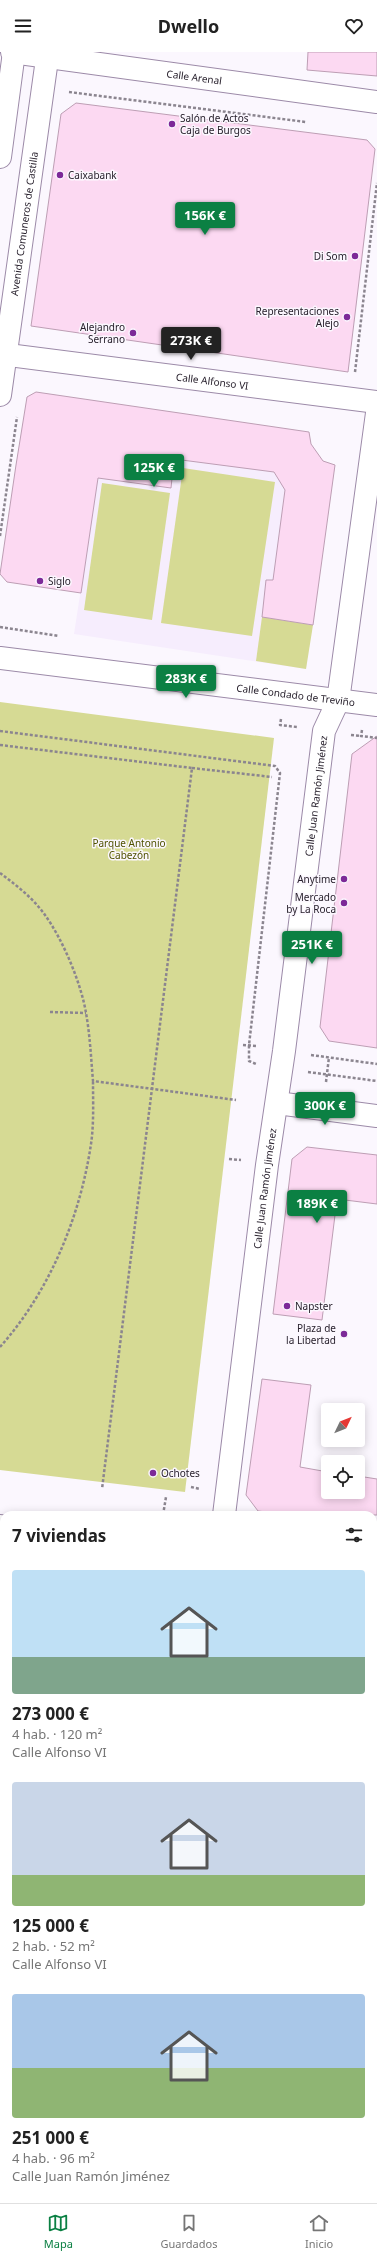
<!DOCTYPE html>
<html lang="es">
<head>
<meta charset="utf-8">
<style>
	body { margin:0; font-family:"Noto Sans",sans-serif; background:#f2f2f2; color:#222; height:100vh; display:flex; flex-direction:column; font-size:15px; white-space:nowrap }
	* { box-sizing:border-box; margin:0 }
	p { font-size:13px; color:#767676 }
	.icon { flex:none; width:22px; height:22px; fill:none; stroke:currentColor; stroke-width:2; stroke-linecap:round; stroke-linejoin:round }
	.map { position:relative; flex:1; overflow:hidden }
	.panel { position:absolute; left:0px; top:1459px; width:377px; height:692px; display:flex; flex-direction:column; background:#fff; border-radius:12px 12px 0 0; box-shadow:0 2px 10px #0003 }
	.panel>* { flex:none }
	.needle { width:26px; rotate:47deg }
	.buttons { position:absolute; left:321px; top:1351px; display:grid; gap:8px }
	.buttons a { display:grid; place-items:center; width:44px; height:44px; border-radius:4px; background:#fff; box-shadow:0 2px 10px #0003; font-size:20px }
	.price { position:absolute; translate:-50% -34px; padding:0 9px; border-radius:4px; background:#0b8043; color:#fff; font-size:13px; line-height:26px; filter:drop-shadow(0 1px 2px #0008) }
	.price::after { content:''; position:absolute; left:50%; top:24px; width:12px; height:9px; margin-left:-6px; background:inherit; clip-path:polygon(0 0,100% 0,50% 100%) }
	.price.selected { background:#222; color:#fff }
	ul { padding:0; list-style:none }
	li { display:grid; align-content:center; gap:8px; height:212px; padding:0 12px }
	li span { display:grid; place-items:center; height:124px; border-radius:4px; color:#555 }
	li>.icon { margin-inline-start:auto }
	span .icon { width:72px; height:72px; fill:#fffc; stroke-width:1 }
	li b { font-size:17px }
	h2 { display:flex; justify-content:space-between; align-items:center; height:48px; padding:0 12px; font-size:17px }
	header { display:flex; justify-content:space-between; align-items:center; height:52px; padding:0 12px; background:#fff; font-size:18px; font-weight:700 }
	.menu { display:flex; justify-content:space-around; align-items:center; height:56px; border-top:1px solid #e0e0e0; background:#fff; font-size:11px; color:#767676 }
	.menu a { display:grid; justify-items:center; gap:2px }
	.menu .selected { color:#0b8043 }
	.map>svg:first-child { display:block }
</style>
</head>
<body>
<header><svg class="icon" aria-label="menu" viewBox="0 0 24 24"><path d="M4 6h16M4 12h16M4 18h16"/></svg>Dwello<svg class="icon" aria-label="heart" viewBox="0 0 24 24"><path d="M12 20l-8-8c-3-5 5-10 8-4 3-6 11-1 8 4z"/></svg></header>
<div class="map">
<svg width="377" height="2151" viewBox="0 0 377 2151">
	<rect width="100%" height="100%" fill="#fbf7fe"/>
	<path fill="#f6edfd" d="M180 362 311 392 323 409 335 413 306 617 74 582 98 426 171 436Z"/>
	<g fill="#d6da94">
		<path d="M183 416 275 430 252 584 161 571Z"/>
		<path d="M102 431 170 441 152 568 84 558Z"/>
		<path d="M262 565 313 573 306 617 256 609Z"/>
		<path d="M0 650 274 686 185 1440 0 1418Z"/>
		<path d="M0 1701 4 1706V1753L0 1756Z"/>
	</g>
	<g fill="#fcd9f2" stroke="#bd9eb4">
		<path d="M308 0H377V24L307 18Z"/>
		<path d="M76 51 367 88 375 97 348 320 31 274 61 62Z"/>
		<path d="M36 340 309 380 311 392 323 409 335 413 313 573 262 565 266 528H273L285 438 274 420 174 407 171 436 98 426 81 541 7 530 0 522 16 413 27 345Z"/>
		<path d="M377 684V996L329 989 320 975 352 702Z"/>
		<path d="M307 1095 377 1103V1152L337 1147 322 1268 273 1262 292 1107Z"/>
		<path d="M262 1327 311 1333 300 1415 328 1420V1440H358V1424L377 1427V1463H290L258 1459 246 1443Z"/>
	</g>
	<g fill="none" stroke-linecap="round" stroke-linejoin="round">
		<g stroke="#9c8aa8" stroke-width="24">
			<g id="minor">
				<path id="s1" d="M12 0 377 50"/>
				<path d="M0 105 14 0"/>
				<path id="s2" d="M0 302 377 350"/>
				<path id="s3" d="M0 343 48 0"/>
				<path id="s4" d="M0 606 377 653"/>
				<path d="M277 1051 377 1064"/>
				<path id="s5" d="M224 1463 267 1113 284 999 324 679 338 649 377 361"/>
				<path d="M0 1474 4 1475"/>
				<path d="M373 1520 377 1521"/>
				<path d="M0 2017 4 2018"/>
				<path d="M373 2066 377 2067"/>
				<path d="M131 2151V2147"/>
			</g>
		</g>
		<g stroke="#8b858f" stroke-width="2.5" stroke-dasharray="3 2" stroke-linecap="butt">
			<path d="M69 40 306 70"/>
			<path d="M355 320 377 131"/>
			<path d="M0 484 17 365"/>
			<path d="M0 575 59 584"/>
			<path d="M281 667 280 673 297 675"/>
			<path d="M362 678 361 684 377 686"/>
			<path d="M0 679 275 714 280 721 249 993V1009L256 1012"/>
			<path d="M351 683 361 684"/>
			<path d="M0 693 192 716 102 1437"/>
			<path d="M192 716 272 725"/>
			<path d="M0 821C16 833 33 846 45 863 63 888 81 931 86 961 90 983 91 1006 93 1029L236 1048"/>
			<path d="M50 960 86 961"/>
			<path d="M243 993 257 994"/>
			<path d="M311 1003 377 1012"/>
			<path d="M308 1020 377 1029"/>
			<path d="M326 1030 329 1005"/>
			<path d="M229 1107 241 1108"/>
			<path d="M0 1295C49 1240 80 1166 91 1092 94 1072 93 1049 93 1029"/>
			<path d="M191 1435 200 1437"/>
			<path d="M163 1463 166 1445"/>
			<path d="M373 1485 377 1486"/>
			<path d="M373 1562H377"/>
			<path d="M0 1601 4 1602"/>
			<path d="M373 1651 377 1652"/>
			<path d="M0 1686 4 1692"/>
			<path d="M0 1770 4 1767"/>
			<path d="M376 2031 377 2026"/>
			<path d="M373 2101H377"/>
			<path d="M166 2151V2147"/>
			<path d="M375 2151 377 2134"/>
		</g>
		<use href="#minor" stroke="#fff" stroke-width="22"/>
	</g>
	<g fill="#7c2998" stroke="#fbf7fe" stroke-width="1.5">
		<circle cx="172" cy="72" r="4"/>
		<circle cx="60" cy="123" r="4"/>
		<circle cx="355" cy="204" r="4"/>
		<circle cx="347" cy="265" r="4"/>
		<circle cx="133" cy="281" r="4"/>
		<circle cx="40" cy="529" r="4"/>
		<circle cx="344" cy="827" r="4"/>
		<circle cx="344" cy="851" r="4"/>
		<circle cx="287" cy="1254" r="4"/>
		<circle cx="344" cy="1282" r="4"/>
		<circle cx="153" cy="1421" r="4"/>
	</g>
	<g text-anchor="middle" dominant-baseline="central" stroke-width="3" stroke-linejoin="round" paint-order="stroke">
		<g font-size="10" fill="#28212d" stroke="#fbf7fe">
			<text stroke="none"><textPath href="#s1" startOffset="184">Calle Arenal</textPath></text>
			<text stroke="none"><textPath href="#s3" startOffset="173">Avenida Comuneros de Castilla</textPath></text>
			<text stroke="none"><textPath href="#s2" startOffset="214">Calle Alfonso VI</textPath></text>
			<text stroke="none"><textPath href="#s4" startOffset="298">Calle Condado de Treviño</textPath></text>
			<text stroke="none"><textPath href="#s5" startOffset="725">Calle Juan Ramón Jiménez</textPath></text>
			<text stroke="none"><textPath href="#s5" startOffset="329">Calle Juan Ramón Jiménez</textPath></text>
		</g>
		<g font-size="10" fill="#28212d" stroke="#fbf7fe" text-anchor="end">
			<text x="180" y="66" text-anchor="start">Salón de Actos<tspan x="180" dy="12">Caja de Burgos</tspan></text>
			<text x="68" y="123" text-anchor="start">Caixabank</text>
			<text x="347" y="204">Di Som</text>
			<text x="339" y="259">Representaciones<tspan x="339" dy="12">Alejo</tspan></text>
			<text x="125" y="275">Alejandro<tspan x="125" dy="12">Serrano</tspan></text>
			<text x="48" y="529" text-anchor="start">Siglo</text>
			<text x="336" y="827">Anytime</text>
			<text x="336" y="845">Mercado<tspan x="336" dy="12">by La Roca</tspan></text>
			<text x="295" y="1254" text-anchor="start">Napster</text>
			<text x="336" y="1276">Plaza de<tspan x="336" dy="12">la Libertad</tspan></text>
			<text x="161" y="1421" text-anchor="start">Ochotes</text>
		</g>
		<g font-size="10" fill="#505200" stroke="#fbf7fe">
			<text x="129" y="791">Parque Antonio<tspan x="129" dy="12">Cabezón</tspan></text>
		</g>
	</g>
</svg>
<div class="buttons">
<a><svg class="needle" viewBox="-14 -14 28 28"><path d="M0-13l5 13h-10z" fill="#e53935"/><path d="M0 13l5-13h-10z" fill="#767676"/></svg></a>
<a><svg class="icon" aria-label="locate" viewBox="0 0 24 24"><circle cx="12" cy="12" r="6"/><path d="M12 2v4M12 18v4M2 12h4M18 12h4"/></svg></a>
</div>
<b class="price" style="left:205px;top:184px">156K €</b>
<b class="price selected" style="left:191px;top:309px">273K €</b>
<b class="price" style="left:154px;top:436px">125K €</b>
<b class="price" style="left:186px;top:647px">283K €</b>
<b class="price" style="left:312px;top:913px">251K €</b>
<b class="price" style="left:325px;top:1074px">300K €</b>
<b class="price" style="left:317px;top:1172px">189K €</b>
<section class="panel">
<h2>7 viviendas<svg class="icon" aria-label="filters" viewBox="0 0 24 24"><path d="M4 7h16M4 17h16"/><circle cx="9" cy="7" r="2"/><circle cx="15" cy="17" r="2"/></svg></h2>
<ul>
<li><span style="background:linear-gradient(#bfe0f5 70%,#7fa58c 0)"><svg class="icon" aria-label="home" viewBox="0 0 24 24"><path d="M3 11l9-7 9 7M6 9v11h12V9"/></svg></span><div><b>273 000 €</b><p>4 hab. · 120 m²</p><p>Calle Alfonso VI</p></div></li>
<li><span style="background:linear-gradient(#c9d6e8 75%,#8fb573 0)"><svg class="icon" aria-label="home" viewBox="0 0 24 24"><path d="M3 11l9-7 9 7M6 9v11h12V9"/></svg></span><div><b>125 000 €</b><p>2 hab. · 52 m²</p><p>Calle Alfonso VI</p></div></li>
<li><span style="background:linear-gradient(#a9c7e8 60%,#8fb573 0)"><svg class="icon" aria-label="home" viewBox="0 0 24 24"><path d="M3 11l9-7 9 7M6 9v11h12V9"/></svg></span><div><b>251 000 €</b><p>4 hab. · 96 m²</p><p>Calle Juan Ramón Jiménez</p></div></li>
</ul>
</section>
</div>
<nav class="menu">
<a class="selected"><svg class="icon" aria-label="map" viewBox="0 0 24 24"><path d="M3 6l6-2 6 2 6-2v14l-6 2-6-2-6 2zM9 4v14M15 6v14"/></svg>Mapa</a>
<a><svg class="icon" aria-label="saved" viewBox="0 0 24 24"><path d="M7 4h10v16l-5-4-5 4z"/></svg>Guardados</a>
<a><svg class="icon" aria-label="home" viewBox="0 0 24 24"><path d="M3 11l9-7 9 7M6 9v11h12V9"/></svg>Inicio</a>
</nav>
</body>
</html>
